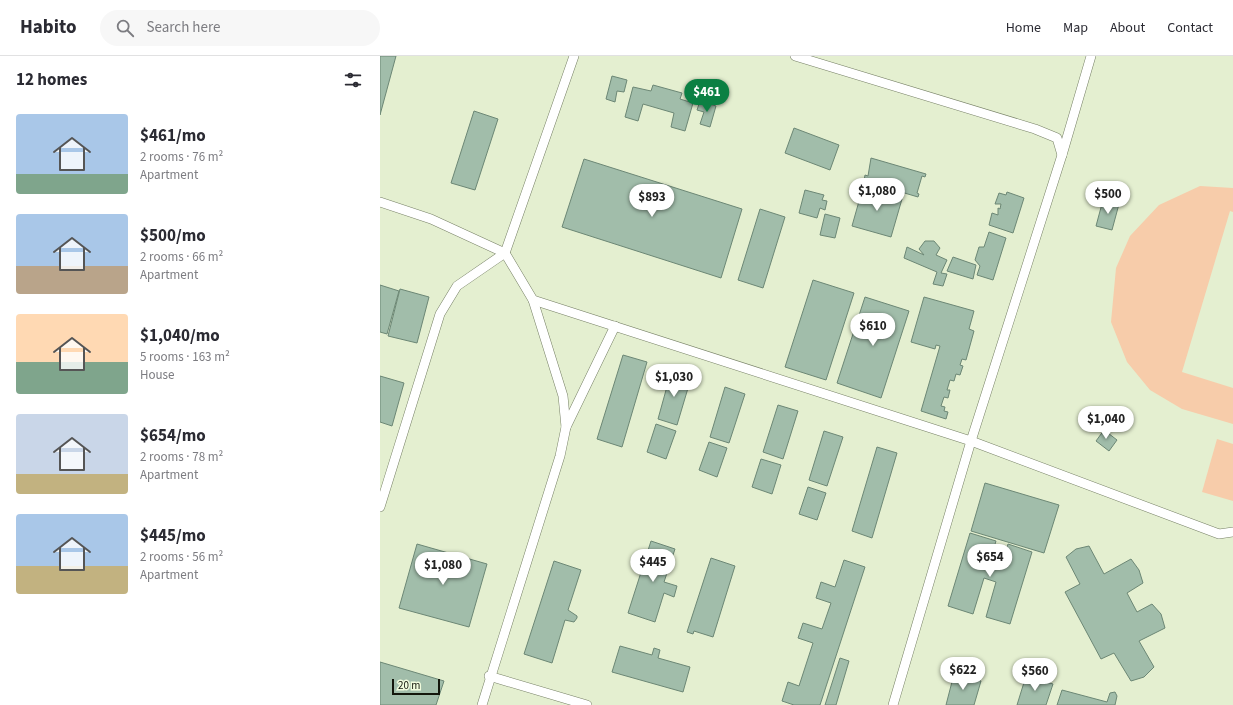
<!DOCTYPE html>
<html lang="en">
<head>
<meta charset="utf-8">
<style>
	body { margin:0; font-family:"Source Sans 3",sans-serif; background:#f7f7f7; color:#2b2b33; height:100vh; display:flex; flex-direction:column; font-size:15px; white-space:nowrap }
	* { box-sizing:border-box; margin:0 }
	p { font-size:13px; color:#7c7c81 }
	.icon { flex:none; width:22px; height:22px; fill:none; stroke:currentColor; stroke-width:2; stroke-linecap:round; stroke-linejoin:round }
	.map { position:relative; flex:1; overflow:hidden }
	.panel { display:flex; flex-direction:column; background:#fff; width:380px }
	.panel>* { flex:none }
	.scale { position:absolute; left:12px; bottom:10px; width:48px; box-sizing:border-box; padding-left:4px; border:2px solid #13160c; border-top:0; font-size:11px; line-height:14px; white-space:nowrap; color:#13160c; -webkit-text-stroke:3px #f1fcdd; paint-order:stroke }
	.price { position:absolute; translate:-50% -34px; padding:0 9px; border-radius:14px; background:#fff; color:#222; font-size:13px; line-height:26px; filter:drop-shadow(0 1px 2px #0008) }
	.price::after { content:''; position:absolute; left:50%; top:24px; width:12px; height:9px; margin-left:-6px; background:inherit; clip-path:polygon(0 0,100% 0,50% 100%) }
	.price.current { background:#0b8043; color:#fff }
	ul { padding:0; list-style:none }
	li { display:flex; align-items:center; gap:12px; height:100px; padding:0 16px }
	li span { display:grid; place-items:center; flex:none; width:112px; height:80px; border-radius:4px; color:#555 }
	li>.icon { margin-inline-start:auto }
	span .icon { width:48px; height:48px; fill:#fffc; stroke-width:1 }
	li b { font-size:17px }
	h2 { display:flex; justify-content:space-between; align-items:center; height:48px; padding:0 16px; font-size:17px }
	header { display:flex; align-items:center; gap:24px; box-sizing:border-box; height:56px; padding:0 20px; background:#fff; border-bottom:1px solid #e1e1e2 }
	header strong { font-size:19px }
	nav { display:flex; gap:22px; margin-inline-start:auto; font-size:14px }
	.search { width:280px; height:36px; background:#f7f7f7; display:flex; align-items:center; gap:10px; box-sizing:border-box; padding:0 14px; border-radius:22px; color:#7c7c81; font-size:15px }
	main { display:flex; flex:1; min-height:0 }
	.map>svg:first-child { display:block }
</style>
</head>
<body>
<header>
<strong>Habito</strong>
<div class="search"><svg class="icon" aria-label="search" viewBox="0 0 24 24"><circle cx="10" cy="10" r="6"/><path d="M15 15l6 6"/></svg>Search here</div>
<nav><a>Home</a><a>Map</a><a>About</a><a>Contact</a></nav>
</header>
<main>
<section class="panel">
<h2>12 homes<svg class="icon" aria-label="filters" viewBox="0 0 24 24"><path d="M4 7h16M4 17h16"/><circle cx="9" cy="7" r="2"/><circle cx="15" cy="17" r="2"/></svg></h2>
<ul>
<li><span style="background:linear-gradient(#a9c7e8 75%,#7fa58c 0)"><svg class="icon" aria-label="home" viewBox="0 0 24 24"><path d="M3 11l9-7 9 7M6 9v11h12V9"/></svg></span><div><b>$461/mo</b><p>2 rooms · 76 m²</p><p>Apartment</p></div></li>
<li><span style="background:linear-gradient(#a9c7e8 65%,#b9a48a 0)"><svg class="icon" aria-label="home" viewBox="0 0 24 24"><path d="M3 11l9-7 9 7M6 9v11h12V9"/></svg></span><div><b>$500/mo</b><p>2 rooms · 66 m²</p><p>Apartment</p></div></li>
<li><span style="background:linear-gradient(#ffd9b3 60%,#7fa58c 0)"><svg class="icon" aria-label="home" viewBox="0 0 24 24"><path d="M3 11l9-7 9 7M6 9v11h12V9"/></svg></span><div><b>$1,040/mo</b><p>5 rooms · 163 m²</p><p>House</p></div></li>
<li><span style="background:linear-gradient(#c9d6e8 75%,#c2b280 0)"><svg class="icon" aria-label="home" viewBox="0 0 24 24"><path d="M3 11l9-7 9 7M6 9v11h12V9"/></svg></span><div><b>$654/mo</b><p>2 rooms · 78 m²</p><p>Apartment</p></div></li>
<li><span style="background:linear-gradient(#a9c7e8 65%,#c2b280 0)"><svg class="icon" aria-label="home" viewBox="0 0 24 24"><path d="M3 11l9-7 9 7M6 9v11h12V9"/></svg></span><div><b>$445/mo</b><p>2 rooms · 56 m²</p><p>Apartment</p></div></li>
</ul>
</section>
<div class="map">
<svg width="853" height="649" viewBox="0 0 853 649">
	<rect width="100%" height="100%" fill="#e4efd0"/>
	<g fill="#f7ccaa">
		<path d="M820 130 853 132V156L850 155 802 316 853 332V368L802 353 770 334 747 306 731 266 736 212 750 180 779 149Z"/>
		<path d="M837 383 853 388V445L822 436Z"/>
	</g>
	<g fill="#a1bdaa" stroke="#6c8775">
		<path d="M0 0H16L0 59Z"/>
		<path d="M232 20 247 24 244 36 237 35 235 46 226 43Z"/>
		<path d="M273 29 302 37 300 43 313 47 305 75 291 71 294 57 263 48 258 65 245 61 253 31 271 35Z"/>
		<path d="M320 45 336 50 330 71 320 68 324 56 317 54Z"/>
		<path d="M94 55 118 63 95 134 71 127Z"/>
		<path d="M414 72 459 89 450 114 405 97Z"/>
		<path d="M491 102 546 118 545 121 542 120 537 137 539 138 538 141 484 125 485 119 488 120Z"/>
		<path d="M204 103 362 153 341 222 182 171Z"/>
		<path d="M483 131 522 143 511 181 472 170Z"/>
		<path d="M425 134 444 139 442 144 447 145 445 154 440 152 437 162 419 157Z"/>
		<path d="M627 136 644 142 633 177 609 169 612 157 618 159V152L620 153 621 148H615L619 137 626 139Z"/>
		<path d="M723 144 739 148 732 174 716 170Z"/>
		<path d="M380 153 405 161 383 232 358 224Z"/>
		<path d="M445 158 460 162 455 182 440 179Z"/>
		<path d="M609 176 626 182 613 224 597 219 600 210 595 204 599 191H604Z"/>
		<path d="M545 185H554L560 192 556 199 567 204 561 217 567 218 563 230 553 228 557 216 524 202 527 191 544 199 539 193Z"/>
		<path d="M573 201 596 209 593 223 567 215Z"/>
		<path d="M433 224 474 237 446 324 405 311Z"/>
		<path d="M0 229 19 235 7 278 0 276Z"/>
		<path d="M20 233 49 241 37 287 8 280Z"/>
		<path d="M485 241 529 255 501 342 457 327Z"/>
		<path d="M544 241 594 255 589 273 594 275 586 304 582 303 580 309 583 310 580 319 576 318 574 325 570 324 567 334H570L568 342 564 341 561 350 565 351 564 355 568 356 566 363 541 355 560 290 556 289 555 293 531 286Z"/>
		<path d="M243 299 267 306 242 391 217 383Z"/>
		<path d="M291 316 311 322 297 369 278 363Z"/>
		<path d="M0 320 24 327 12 370 0 366Z"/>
		<path d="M345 331 365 338 349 387 330 381Z"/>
		<path d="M398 349 418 355 403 403 383 396Z"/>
		<path d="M276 368 296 375 286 403 267 396Z"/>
		<path d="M724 374 737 384 729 395 716 385Z"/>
		<path d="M444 375 463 381 447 430 429 424Z"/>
		<path d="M329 386 347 392 337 421 319 414Z"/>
		<path d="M497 391 517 397 492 482 472 475Z"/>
		<path d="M381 403 401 409 392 438 372 431Z"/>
		<path d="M605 427 679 449 664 497 591 475Z"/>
		<path d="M428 431 446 437 437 464 419 458Z"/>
		<path d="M590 477 616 485 609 508 621 512 628 488 652 496 630 568 606 561 616 526 604 522 593 558 568 550Z"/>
		<path d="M271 485 295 493 284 526 297 530 294 541 284 537 275 566 248 557Z"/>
		<path d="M37 488 107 508 89 571 19 552Z"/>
		<path d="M709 490 724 518 751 503 759 514 763 527 747 537 757 556 772 548 781 558 785 572 759 585 774 611 764 621 751 625 734 597 721 603 685 536 700 528 686 501 696 493Z"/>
		<path d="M331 502 355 510 333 581 314 575 313 578 307 576Z"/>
		<path d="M464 504 485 511 440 649H414L402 645 408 626 419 630 433 587 418 582 423 567 442 573 451 547 436 542 441 526 455 531Z"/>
		<path d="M174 505 201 514 188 554 197 560V562L194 566 185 564 172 607 144 598Z"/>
		<path d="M240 590 272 599 274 592 280 594 278 602 310 611 303 636 232 616Z"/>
		<path d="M460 602 469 605 456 649H445Z"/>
		<path d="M0 606 64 625 56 649H0Z"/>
		<path d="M574 618 601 625 594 649H566Z"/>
		<path d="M646 620 673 628 666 649H637Z"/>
		<path d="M682 634 727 646 730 637 735 636 737 640 735 649H677Z"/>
	</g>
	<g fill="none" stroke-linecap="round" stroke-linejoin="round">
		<g stroke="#778166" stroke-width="10">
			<g id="lane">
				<path d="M415 0 655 73 677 82 682 99"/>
				<path d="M0 146 51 163 125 197 153 244 183 340 186 371 180 400 102 649"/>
				<path d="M153 244 591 385 839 478 853 476"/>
				<path d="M186 371 235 270"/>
				<path d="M0 451 60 258 77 230 125 197 194 0"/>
				<path d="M109 620 207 649"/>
				<path d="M513 649 591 385 682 99 711 0"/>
			</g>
		</g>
		<use href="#lane" stroke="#fff" stroke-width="9"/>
	</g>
</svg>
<div class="scale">20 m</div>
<b class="price current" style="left:327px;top:57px">$461</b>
<b class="price" style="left:497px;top:156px">$1,080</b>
<b class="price" style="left:728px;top:159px">$500</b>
<b class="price" style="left:272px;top:162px">$893</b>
<b class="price" style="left:493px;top:291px">$610</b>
<b class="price" style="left:294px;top:342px">$1,030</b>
<b class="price" style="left:726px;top:384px">$1,040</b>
<b class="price" style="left:610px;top:522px">$654</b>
<b class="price" style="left:273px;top:527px">$445</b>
<b class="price" style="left:63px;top:530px">$1,080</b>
<b class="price" style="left:583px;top:635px">$622</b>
<b class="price" style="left:655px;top:636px">$560</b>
</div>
</main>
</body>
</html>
